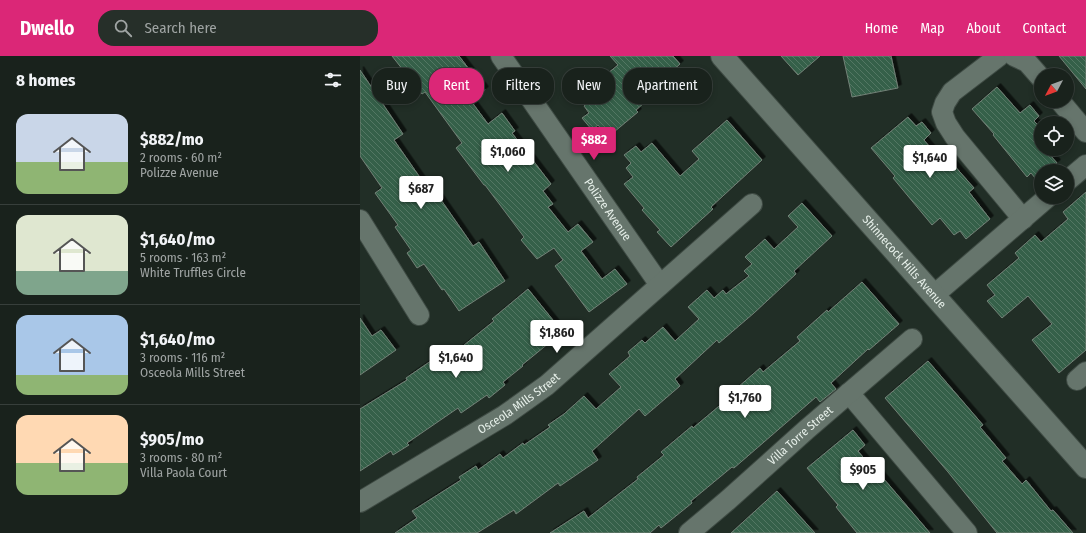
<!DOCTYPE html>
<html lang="en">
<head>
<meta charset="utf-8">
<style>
	body { margin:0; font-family:"Fira Sans Condensed",sans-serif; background:#262f29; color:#f1f3f6; height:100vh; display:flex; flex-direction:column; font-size:15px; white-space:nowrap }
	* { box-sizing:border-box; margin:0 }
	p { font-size:13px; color:#9fa4a3 }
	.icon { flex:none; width:22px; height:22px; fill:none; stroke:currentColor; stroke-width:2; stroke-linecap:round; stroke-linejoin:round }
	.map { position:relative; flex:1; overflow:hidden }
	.panel { display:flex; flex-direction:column; background:#19221c; width:360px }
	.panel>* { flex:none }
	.top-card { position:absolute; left:12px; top:12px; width:380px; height:36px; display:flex; gap:8px }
	.needle { width:26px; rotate:229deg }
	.controls { position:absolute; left:674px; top:12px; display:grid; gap:8px }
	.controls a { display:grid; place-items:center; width:40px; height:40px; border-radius:50%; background:#19221c; box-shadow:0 2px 6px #0003,0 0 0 1px #373f3b; font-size:20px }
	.price { position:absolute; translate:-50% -34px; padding:0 9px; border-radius:4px; background:#fff; color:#222; font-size:13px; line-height:26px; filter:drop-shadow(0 1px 2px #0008) }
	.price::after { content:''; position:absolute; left:50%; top:24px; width:12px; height:9px; margin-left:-6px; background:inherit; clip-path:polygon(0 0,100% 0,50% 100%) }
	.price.current { background:#db2777; color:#fff }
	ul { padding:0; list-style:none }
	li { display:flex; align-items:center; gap:12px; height:100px; padding:0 16px }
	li+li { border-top:1px solid #373f3b }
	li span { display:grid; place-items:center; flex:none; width:112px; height:80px; border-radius:12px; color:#555 }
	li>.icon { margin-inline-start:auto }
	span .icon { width:48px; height:48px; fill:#fffc; stroke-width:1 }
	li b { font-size:17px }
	h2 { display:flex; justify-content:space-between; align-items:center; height:48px; padding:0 16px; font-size:17px }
	.pill { padding:0 14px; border-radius:16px; background:#19221c; box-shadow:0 2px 6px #0003,0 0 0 1px #373f3b; font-size:14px; line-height:36px }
	.pill.current { background:#db2777; color:#fff }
	header { display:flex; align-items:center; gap:24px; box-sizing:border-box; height:56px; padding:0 20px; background:#db2777; color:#fff }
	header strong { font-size:19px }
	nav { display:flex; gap:22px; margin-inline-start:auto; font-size:14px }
	.search { width:280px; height:36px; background:#262f29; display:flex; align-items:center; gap:10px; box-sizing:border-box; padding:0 14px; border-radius:16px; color:#9fa4a3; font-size:15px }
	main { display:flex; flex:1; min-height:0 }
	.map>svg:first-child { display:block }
</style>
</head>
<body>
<header>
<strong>Dwello</strong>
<div class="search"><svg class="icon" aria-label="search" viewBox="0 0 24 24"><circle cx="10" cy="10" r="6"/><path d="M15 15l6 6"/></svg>Search here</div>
<nav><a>Home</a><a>Map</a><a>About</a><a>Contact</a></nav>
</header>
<main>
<section class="panel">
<h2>8 homes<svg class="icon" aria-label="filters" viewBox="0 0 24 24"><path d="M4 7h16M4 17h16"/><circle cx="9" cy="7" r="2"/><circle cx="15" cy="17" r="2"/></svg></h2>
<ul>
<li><span style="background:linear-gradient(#c9d6e8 60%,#8fb573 0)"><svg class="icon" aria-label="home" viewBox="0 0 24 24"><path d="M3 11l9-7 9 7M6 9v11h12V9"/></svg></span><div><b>$882/mo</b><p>2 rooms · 60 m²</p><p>Polizze Avenue</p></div></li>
<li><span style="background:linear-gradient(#dfe7d0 70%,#7fa58c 0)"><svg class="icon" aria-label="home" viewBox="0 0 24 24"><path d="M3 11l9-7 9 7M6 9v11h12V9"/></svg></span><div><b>$1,640/mo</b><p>5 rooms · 163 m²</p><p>White Truffles Circle</p></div></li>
<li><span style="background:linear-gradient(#a9c7e8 75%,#8fb573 0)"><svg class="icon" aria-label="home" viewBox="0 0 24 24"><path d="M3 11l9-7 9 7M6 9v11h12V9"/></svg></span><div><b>$1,640/mo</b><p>3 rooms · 116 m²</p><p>Osceola Mills Street</p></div></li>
<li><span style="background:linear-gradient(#ffd9b3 60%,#8fb573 0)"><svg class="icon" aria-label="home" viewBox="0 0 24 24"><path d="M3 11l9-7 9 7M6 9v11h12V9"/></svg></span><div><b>$905/mo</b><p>3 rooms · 80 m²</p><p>Villa Paola Court</p></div></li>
</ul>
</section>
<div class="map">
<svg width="726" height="477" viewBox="0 0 726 477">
	<defs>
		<pattern id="building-back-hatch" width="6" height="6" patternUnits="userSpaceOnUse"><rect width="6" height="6" fill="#366048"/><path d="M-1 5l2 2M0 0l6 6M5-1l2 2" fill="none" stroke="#537763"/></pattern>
		<filter id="shadow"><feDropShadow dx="3.5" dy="-3.5" stdDeviation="0" flood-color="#0009"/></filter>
	</defs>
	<rect width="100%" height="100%" fill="#212e26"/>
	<g fill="url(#building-back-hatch)" stroke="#728177" filter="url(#shadow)">
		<path d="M32 0H99L125 34 111 45 128 68 142 57 155 75 152 77 191 128 183 135 193 148 188 151 208 176 218 168 233 186 221 195 242 223 255 213 267 228 229 256 195 210 203 204 194 192 177 203 161 184 164 181 125 129H124L96 92 102 87 65 36 62 38Z"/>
		<path d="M250 0H313L320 8 297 29 300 33 276 54 278 56 248 81 238 69 232 74 222 62 229 57 224 50 232 43 226 35 258 9Z"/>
		<path d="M421 0H460L438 19Z"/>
		<path d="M483 0H531L538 32 492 41Z"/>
		<path d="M699 0H726V33Z"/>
		<path d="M0 14 43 78 34 84 75 143 79 141 113 190 119 186 145 225 99 255 84 233 82 234 64 208 57 212 47 197 51 194 35 171 38 169 15 137 22 132 0 100Z"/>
		<path d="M637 31 660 57 670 49 679 60 674 65 681 72V75L675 80 681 88V93H685L697 107 687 115H681V120L676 123 671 117 667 121 633 79 634 78 612 53Z"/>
		<path d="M548 61 556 70 562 66 571 77 564 84 580 103 585 99 614 132 609 136 630 163 606 183 600 175 594 179 580 162 572 169 533 122 535 120 511 92Z"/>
		<path d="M367 64 402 104 351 151 353 153 311 191 297 176 300 174 282 154 284 152 264 128 273 121 266 112 271 107 264 99 276 90 281 96 292 87 320 120 339 103 332 95Z"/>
		<path d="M726 136V294L699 317 672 284 692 268 668 240 642 262 627 245 635 239 627 229 659 202 655 197 675 179 681 186 708 163 703 156Z"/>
		<path d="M442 147 472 180 434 215 436 218 394 257 359 287 357 284 315 323 320 330 285 360 279 353 232 395 238 404 200 430 198 427 156 458 154 454 117 477H35L57 462 52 455 101 424 99 421 116 410 118 414 140 398 143 402 163 387 164 389 190 371 188 369 204 358 224 340 236 353 261 331 249 318 270 300 268 296 282 284 285 287 303 271 315 285 339 263 328 251 347 234 354 242 363 234 366 238 389 220 384 215 392 208 385 201 405 183 414 193 438 171 428 160Z"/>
		<path d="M502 226 539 268 509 294 508 293 471 327 476 333 460 346 456 341 374 412 372 411 331 445 332 447 301 472 299 469 290 477H190L224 455 228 462 278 423 277 421 304 399 301 396 332 370 333 372 371 340 369 339 400 312 403 316 440 285 437 281 467 254 468 256Z"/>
		<path d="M168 233 205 279 191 290 189 287 162 309 163 310 143 326 145 329 129 342 127 339 101 357 98 352 47 387 49 389 33 399 31 395 0 415V353L47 324 46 322 84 296 88 302 134 265 132 263Z"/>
		<path d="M0 262 12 280 21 274 36 294 0 319Z"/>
		<path d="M568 305 623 369 620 371 646 402 642 405 662 428 666 424 691 455 693 454 713 477H637L588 416 525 342Z"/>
		<path d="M493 374 505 389 498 395 516 417 518 416 570 477H497L476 451 478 449 447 412Z"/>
		<path d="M417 435 455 477H371Z"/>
	</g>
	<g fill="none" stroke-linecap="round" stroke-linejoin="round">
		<g stroke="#3f4b44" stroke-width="22">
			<g id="minor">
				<path id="s1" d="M141 0 300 229"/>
				<path d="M639 0 592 36 585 47 582 56 586 67 595 81 663 163"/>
				<path d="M654 0 667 6 681 22"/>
				<path d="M700 45 726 76"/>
				<path d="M707 125 726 109"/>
				<path d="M0 164 59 259"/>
				<path d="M574 239 688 141"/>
				<path d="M717 324 726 316"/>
				<path d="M489 337 607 477"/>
				<path id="s2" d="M0 446 145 359 187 329 392 148"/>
				<path id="s3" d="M329 477 368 444 446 374 552 283"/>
			</g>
		</g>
		<g stroke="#3f4b44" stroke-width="24">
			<g id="tertiary">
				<path id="s4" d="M362 0 726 411"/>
			</g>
		</g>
		<use href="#minor" stroke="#66756c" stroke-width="20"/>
		<use href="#tertiary" stroke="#66756c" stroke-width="22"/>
	</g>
	<g text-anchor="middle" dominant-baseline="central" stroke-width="3" stroke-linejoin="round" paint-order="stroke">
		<g font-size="12" fill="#e7f0ea" stroke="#0f1511">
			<text stroke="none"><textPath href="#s1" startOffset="187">Polizze Avenue</textPath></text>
			<text stroke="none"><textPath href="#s4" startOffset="275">Shinnecock Hills Avenue</textPath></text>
			<text stroke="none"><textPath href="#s2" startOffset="187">Osceola Mills Street</textPath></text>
			<text stroke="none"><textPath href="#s3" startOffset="148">Villa Torre Street</textPath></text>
		</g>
	</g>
</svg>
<div class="controls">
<a><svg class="needle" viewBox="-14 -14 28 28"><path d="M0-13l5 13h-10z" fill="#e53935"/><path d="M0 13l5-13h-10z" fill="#9fa4a3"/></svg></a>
<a><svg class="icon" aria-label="locate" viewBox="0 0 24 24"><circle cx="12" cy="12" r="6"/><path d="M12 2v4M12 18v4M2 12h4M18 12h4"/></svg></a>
<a><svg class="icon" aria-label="layers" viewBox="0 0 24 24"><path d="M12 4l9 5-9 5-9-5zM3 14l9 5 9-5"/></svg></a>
</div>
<b class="price current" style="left:234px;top:105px">$882</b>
<b class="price" style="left:148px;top:117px">$1,060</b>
<b class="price" style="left:570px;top:123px">$1,640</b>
<b class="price" style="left:61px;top:154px">$687</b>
<b class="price" style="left:197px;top:298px">$1,860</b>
<b class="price" style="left:96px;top:323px">$1,640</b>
<b class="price" style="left:385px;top:363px">$1,760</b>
<b class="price" style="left:503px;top:435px">$905</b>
<div class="top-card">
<a class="pill">Buy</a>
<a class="pill current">Rent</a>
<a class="pill">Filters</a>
<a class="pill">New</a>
<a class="pill">Apartment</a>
</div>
</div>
</main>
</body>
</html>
